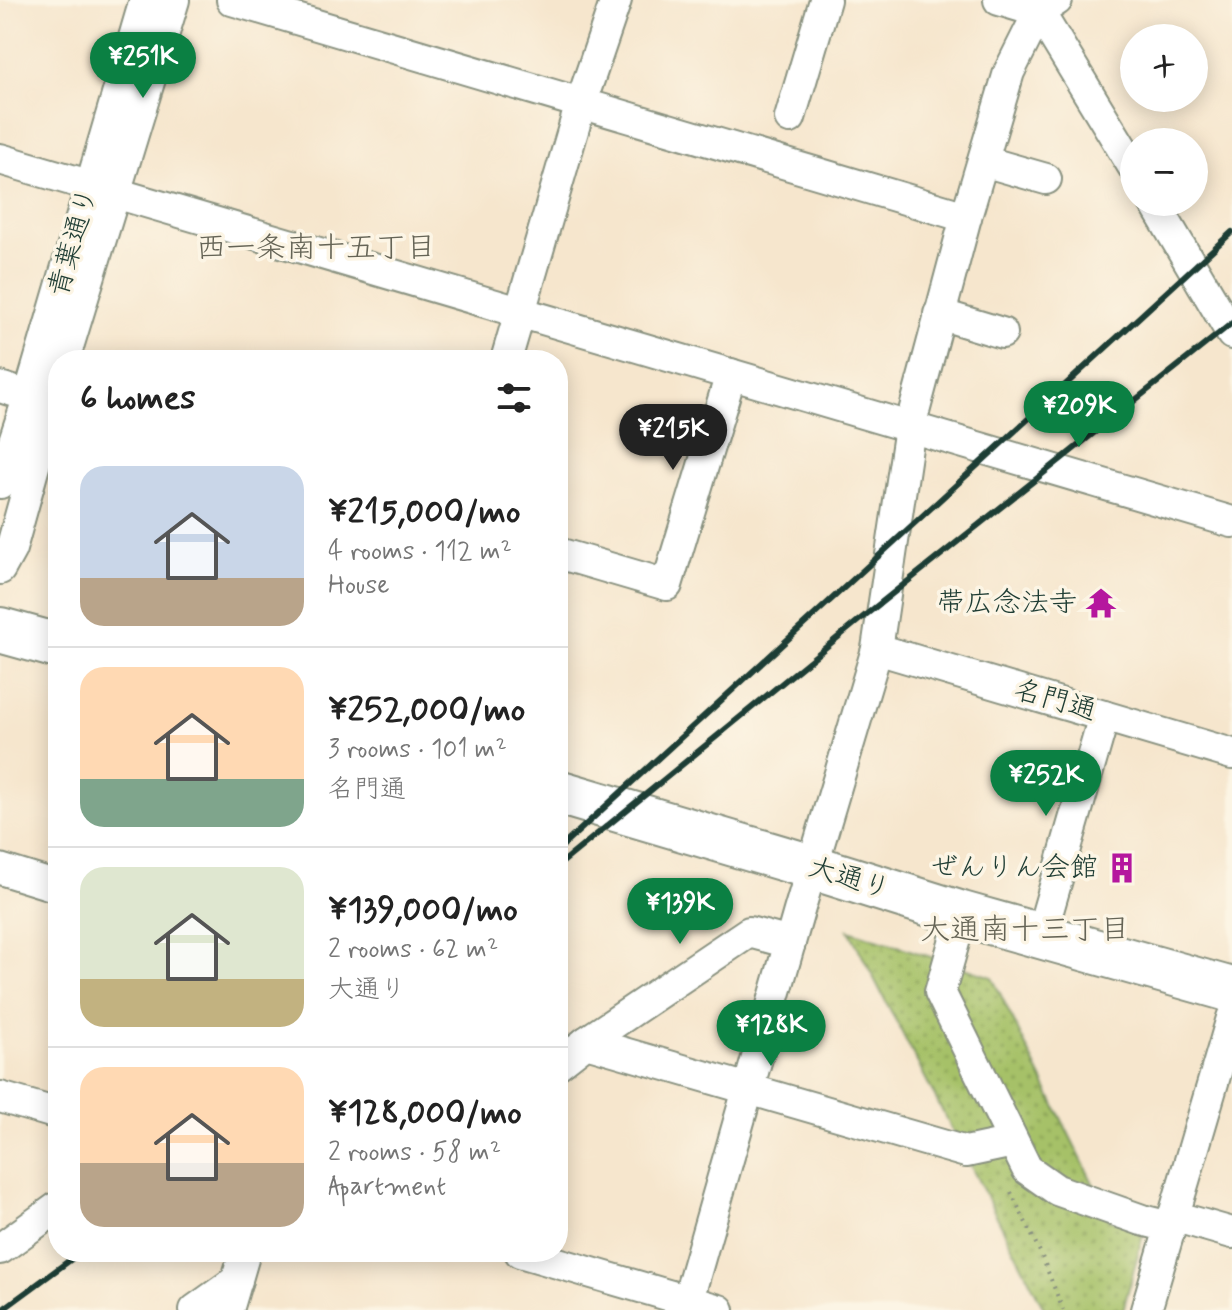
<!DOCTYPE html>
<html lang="en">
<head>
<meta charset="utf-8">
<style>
	body { margin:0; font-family:Mynerve,"Klee One",sans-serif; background:#f6f6f6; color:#222; height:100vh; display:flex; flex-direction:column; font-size:30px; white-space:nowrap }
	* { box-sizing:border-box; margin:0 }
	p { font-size:26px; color:#767676 }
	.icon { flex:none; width:44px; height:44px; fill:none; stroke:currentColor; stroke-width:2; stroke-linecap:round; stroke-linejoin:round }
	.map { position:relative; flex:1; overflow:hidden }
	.sheet { position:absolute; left:48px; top:350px; width:520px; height:912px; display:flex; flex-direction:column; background:#fff; border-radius:32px; box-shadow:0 4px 20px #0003 }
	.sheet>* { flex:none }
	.controls { position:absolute; left:1120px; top:24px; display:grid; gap:16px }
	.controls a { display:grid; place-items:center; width:88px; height:88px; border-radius:50%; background:#fff; box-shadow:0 4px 20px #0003; font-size:40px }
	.price { position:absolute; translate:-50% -68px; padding:0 18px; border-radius:28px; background:#0b8043; color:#fff; font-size:26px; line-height:52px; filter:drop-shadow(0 2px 4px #0008) }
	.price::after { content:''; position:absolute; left:50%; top:48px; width:24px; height:18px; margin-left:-12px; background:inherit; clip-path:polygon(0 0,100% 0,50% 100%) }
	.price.selected { background:#222; color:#fff }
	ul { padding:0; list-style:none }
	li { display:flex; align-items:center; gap:24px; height:200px; padding:0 32px }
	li+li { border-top:2px solid #e0e0e0 }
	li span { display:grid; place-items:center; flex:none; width:224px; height:160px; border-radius:24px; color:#555 }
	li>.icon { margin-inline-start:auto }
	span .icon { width:96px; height:96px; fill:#fffc; stroke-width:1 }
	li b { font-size:34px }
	h2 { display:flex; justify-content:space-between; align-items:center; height:96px; padding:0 32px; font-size:34px }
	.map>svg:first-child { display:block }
</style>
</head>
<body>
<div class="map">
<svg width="1232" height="1310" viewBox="0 0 1232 1310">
	<defs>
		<pattern id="park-dots" width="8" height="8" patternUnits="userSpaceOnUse" patternTransform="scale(2)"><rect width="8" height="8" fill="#a6c167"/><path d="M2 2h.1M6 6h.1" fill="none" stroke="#879e56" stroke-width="1.8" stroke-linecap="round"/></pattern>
	</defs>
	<rect width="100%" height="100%" fill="#fcf5e5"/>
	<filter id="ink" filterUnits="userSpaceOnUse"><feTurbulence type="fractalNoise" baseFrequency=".0125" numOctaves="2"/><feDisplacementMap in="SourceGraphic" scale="16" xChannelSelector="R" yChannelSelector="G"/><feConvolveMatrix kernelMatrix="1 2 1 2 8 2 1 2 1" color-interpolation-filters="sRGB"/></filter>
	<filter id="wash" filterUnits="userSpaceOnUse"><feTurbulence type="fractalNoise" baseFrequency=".006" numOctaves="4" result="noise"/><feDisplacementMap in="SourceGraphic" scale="32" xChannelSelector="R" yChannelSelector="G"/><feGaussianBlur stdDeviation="1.8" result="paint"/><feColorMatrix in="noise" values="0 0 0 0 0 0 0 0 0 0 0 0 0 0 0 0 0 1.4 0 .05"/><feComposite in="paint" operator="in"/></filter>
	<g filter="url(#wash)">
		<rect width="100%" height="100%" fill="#f6e6cd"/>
		<path fill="url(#park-dots)" stroke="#627f4e" stroke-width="2" d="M849 930 992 977 1111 1220 1144 1231 1123 1310H1045Z"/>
	</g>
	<g filter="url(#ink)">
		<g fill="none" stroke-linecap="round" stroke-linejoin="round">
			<g stroke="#8a9280" stroke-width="34">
				<g id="minor">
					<path d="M232 0 966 217"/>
					<path d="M999 0 1039 12 1134 168"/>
					<path d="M790 118 825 0"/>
					<path d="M0 159 1232 522"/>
					<path d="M983 161 1046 179"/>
					<path d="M1154 202 1232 334"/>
					<path d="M939 314 1002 333"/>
					<path d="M64 360 174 0"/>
					<path d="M506 360 581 103 616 0"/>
					<path d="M0 387 48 402"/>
					<path d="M0 483 29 396 145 0"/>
					<path d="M558 553 667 585 731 374"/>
					<path d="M0 569 11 549 58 380"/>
					<path d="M877 649 1232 754"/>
					<path d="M0 869 58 887"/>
					<path d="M962 914 940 992 1027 1169 1057 1190 1142 1220 1170 1227"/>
					<path d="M1041 935 1104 716"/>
					<path d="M586 1042 749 932 790 943"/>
					<path d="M558 1064 586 1042 966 1152 1013 1142"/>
					<path d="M0 1097 58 1114"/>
					<path d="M1173 1216 1232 1233"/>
					<path d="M0 1249 58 1207"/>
					<path d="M520 1252 719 1310"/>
					<path d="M195 1310 237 1280"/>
					<path d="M228 1310 245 1252"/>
					<path d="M685 1310 799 911 877 649 910 427 966 217 1009 72 1039 12 1057 0"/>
					<path d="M1146 1310 1232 1018"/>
				</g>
			</g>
			<g stroke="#8a9280" stroke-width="48">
				<g id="highway">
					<path d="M0 630 58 646"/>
					<path d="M558 792 812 867 962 914 1232 990"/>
				</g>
			</g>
			<path stroke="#8a9280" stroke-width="4" stroke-dasharray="2 6" stroke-linecap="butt" d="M1011 1192 1041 1254 1063 1310"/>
			<use href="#minor" stroke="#fff" stroke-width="30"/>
			<use href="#highway" stroke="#fff" stroke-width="44"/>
			<g stroke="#1f3d34" stroke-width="6">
				<path d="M558 850 1232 232"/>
				<path d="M558 866 858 621 1232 323"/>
				<path d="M2 1310 81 1252"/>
			</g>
		</g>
	</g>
	<defs>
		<g id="temple-bare" transform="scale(2.4)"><path d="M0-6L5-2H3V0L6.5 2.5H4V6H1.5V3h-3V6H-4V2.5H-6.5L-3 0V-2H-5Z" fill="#b5179e" stroke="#fcf5e5" stroke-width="2.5" paint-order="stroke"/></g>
		<g id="building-bare" transform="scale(2.4)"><path d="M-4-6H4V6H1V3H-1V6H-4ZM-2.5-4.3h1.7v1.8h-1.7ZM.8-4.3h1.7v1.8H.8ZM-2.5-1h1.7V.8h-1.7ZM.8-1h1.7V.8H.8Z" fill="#b5179e" stroke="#fcf5e5" stroke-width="2.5" paint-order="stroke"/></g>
	</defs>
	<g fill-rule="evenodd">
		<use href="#temple-bare" x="1101" y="603"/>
		<use href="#building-bare" x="1122" y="868"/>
	</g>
	<g text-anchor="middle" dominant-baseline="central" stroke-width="7" stroke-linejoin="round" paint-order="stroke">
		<g font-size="28" fill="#1f3d34" stroke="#fcf5e5">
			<text transform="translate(74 242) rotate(-74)">青葉通り</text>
			<text transform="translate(1055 701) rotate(16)">名門通</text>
			<text transform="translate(849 879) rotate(17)">大通り</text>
		</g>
		<g font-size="28" fill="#1f3d34" stroke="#fcf5e5" text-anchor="end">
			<text x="1077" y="603">帯広念法寺</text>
			<text x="1098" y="868">ぜんりん会館</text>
		</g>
		<g font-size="30" fill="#656456" stroke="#fcf5e5">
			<text x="316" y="248">西一条南十五丁目</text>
			<text x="1025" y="930">大通南十三丁目</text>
		</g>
	</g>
</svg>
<div class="controls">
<a>+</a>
<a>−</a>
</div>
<b class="price" style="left:143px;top:100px">¥251K</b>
<b class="price" style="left:1079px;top:449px">¥209K</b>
<b class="price selected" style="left:673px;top:472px">¥215K</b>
<b class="price" style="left:1046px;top:818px">¥252K</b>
<b class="price" style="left:680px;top:946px">¥139K</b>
<b class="price" style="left:771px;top:1068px">¥128K</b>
<section class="sheet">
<h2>6 homes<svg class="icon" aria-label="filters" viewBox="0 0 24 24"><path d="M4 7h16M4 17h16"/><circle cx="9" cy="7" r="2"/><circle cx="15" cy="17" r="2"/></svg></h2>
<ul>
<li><span style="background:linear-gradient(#c9d6e8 70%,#b9a48a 0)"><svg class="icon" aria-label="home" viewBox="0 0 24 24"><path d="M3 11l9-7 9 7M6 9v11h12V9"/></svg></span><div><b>¥215,000/mo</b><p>4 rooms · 112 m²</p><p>House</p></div></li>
<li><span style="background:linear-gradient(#ffd9b3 70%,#7fa58c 0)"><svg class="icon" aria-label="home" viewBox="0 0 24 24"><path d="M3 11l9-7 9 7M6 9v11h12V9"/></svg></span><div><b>¥252,000/mo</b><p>3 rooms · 101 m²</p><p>名門通</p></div></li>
<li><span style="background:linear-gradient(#dfe7d0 70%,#c2b280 0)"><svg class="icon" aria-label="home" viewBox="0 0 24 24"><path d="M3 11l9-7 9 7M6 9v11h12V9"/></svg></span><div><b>¥139,000/mo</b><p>2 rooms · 62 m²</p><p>大通り</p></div></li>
<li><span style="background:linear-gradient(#ffd9b3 60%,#b9a48a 0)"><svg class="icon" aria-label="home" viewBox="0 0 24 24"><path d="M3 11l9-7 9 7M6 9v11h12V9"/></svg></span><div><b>¥128,000/mo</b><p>2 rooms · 58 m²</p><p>Apartment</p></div></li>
</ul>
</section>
</div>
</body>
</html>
